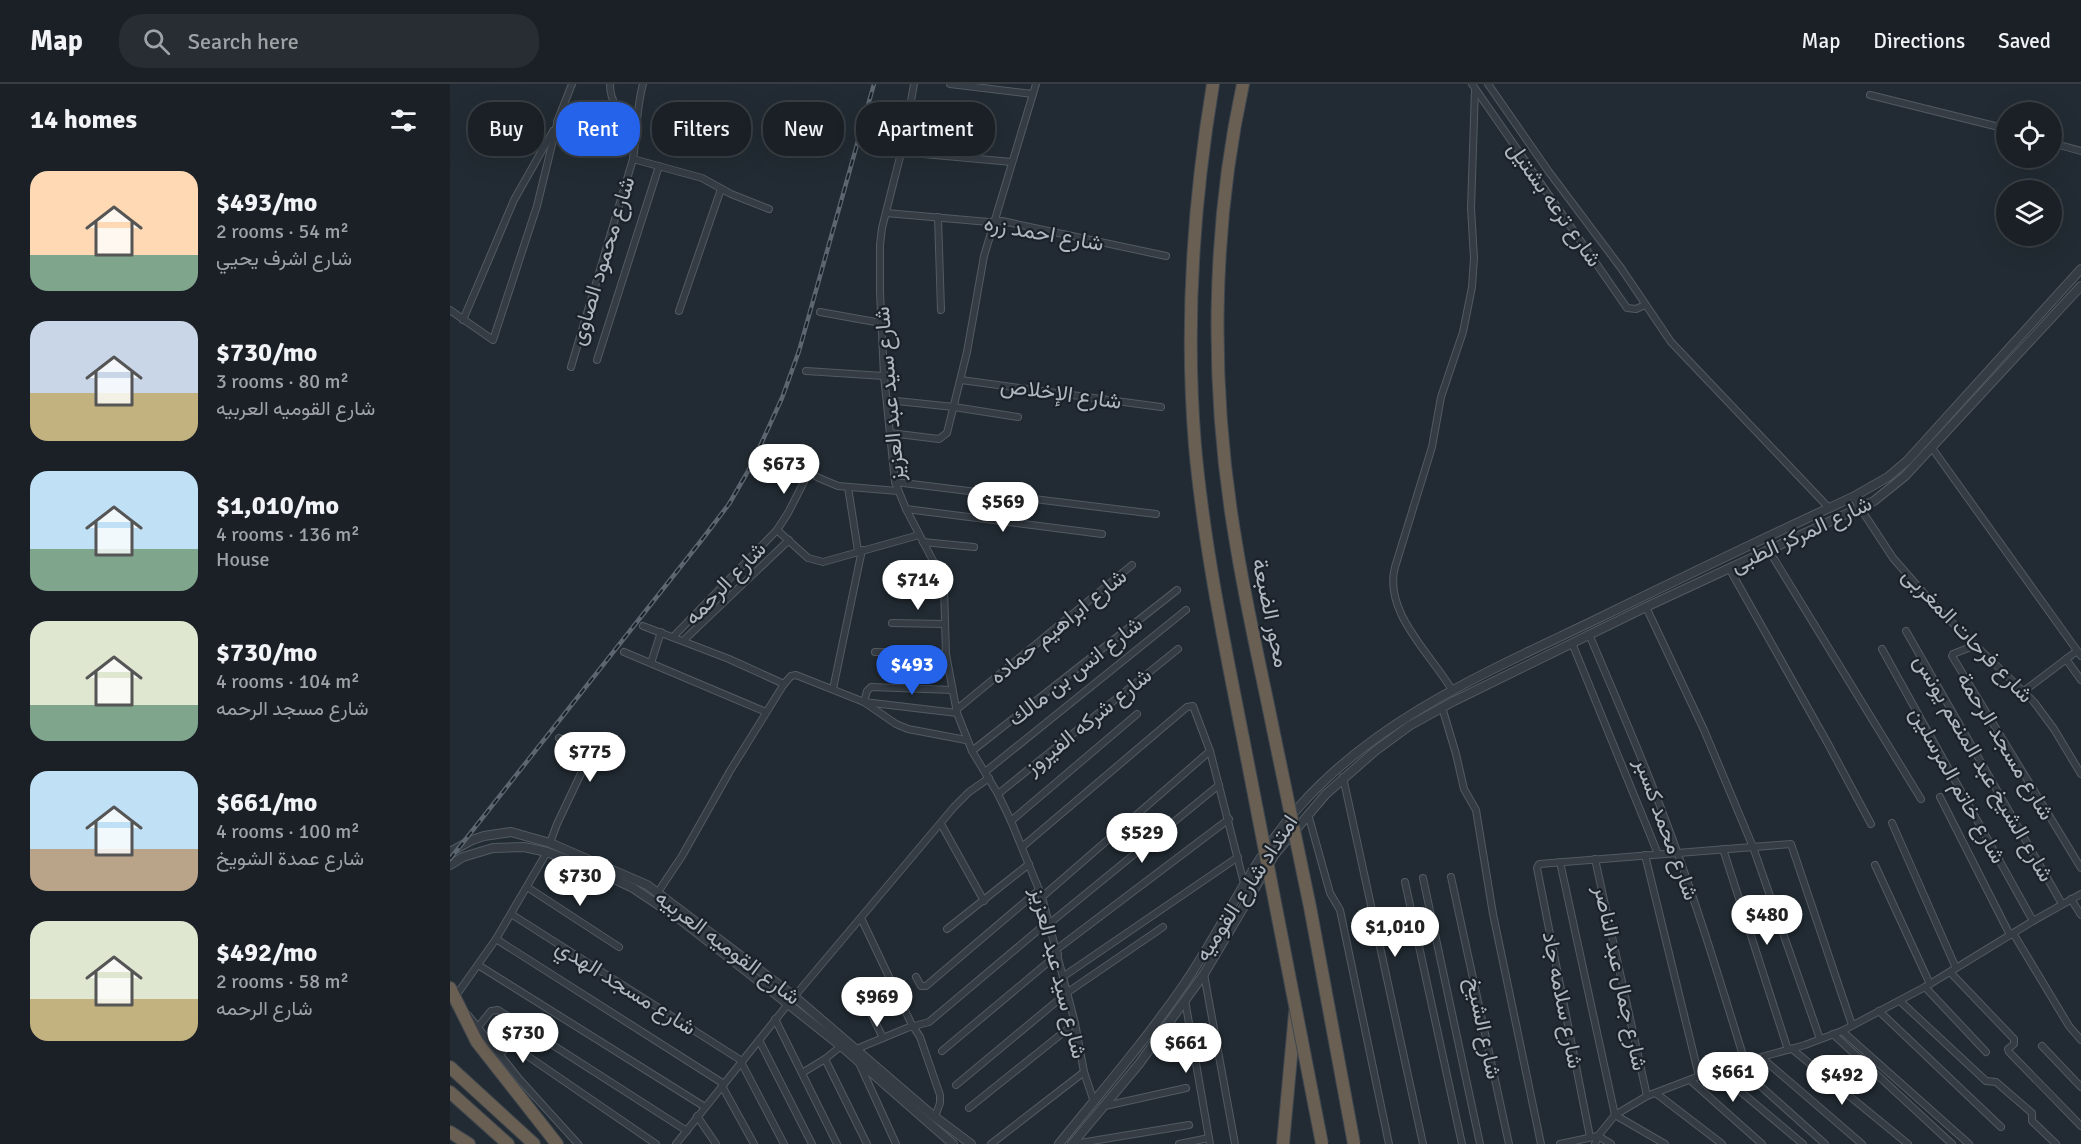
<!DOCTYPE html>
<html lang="en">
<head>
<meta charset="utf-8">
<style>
	body { margin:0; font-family:Signika,Vazirmatn,sans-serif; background:#272d32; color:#f1f3f6; height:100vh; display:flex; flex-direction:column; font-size:22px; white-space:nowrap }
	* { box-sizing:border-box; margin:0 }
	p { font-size:20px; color:#9fa3a7 }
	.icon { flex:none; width:33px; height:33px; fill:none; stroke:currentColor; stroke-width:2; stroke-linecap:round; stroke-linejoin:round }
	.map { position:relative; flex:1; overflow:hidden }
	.panel { display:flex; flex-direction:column; background:#1a2026; width:450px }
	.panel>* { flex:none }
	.top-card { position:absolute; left:18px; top:18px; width:570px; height:54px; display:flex; gap:12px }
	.fabs { position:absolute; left:1546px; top:18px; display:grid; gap:12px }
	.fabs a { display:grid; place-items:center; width:66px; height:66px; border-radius:50%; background:#1a2026; box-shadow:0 6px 24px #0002,0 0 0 2px #383e43; font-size:30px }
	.price { position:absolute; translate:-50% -51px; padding:0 14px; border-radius:21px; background:#fff; color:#222; font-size:20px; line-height:39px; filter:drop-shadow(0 2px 3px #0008) }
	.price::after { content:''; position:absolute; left:50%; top:36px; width:18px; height:14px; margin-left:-9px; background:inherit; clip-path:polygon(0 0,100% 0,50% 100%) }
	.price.selected { background:#2563eb; color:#fff }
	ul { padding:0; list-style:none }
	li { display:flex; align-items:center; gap:18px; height:150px; padding:0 30px }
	li span { display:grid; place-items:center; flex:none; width:168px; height:120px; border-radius:18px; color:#555 }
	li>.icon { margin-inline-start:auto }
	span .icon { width:72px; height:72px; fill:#fffc; stroke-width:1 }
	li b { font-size:26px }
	h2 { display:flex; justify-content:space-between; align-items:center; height:72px; padding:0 30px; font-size:26px }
	.chip { padding:0 21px; border-radius:24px; background:#1a2026; box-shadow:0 6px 24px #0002,0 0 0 2px #383e43; font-size:21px; line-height:54px }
	.chip.selected { background:#2563eb; color:#fff }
	header { display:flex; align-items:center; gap:36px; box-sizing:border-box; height:84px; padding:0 30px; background:#1a2026; border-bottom:2px solid #383e43 }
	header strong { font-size:28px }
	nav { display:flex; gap:33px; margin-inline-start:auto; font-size:21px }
	.search { width:420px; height:54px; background:#272d32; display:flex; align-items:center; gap:15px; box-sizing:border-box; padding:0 21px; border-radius:24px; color:#9fa3a7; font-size:22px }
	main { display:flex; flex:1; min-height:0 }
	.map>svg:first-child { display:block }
</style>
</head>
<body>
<header>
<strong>Map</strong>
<div class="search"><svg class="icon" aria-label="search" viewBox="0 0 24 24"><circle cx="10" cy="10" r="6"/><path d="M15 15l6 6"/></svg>Search here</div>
<nav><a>Map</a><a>Directions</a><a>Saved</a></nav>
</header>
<main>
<section class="panel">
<h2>14 homes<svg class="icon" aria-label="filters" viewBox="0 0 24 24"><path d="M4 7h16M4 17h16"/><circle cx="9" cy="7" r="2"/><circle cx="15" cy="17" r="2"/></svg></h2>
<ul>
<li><span style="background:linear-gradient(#ffd9b3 70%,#7fa58c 0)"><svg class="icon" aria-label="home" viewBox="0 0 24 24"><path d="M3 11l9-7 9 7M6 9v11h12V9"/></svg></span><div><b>$493/mo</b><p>2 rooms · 54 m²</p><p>شارع اشرف يحيي</p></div></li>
<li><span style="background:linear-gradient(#c9d6e8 60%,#c2b280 0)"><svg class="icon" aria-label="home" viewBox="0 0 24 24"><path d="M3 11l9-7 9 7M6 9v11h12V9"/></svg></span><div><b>$730/mo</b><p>3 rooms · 80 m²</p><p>شارع القوميه العربيه</p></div></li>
<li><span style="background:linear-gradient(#bfe0f5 65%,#7fa58c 0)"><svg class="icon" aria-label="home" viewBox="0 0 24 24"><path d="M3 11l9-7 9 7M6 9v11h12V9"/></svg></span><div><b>$1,010/mo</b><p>4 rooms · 136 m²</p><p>House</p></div></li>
<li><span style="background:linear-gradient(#dfe7d0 70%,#7fa58c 0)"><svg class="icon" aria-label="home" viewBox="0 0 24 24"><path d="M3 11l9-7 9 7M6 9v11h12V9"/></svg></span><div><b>$730/mo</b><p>4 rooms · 104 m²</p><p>شارع مسجد الرحمه</p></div></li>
<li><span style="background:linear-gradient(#bfe0f5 65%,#b9a48a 0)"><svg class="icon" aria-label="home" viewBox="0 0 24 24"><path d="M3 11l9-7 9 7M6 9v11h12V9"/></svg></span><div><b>$661/mo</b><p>4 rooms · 100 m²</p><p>شارع عمدة الشويخ</p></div></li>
<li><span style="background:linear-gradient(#dfe7d0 65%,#c2b280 0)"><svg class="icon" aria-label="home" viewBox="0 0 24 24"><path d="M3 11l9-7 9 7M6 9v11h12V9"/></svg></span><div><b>$492/mo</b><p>2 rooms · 58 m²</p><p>شارع الرحمه</p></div></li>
</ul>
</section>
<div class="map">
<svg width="1631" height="1060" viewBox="0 0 1631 1060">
	<rect width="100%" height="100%" fill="#222b33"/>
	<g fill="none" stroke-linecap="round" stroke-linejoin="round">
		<g stroke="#525a62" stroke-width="8">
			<g id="minor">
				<path d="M160 0C160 19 169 29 187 33"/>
				<path d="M464 0 453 61 432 144 430 161V208L434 292 445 398 456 425 491 492 494 504 496 570 507 629 522 667 548 710 561 737 592 813 625 939 634 988 644 1018"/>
				<path d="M500 0 583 10"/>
				<path d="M1022 0 1177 224 1186 225 1195 221"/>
				<path d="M1038 0 1099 88 1171 184 1221 258 1379 424"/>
				<path d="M1420 11 1557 45"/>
				<path d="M107 38 122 0"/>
				<path d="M1602 59 1631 67"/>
				<path d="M451 68 562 78"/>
				<path d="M183 75 252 94 281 110 319 125"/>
				<path d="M436 129 539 138 552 137 716 172"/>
				<path d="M488 133 491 226"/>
				<path d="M0 226 43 256 87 122 108 36"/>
				<path d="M229 227 271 105"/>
				<path d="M370 228 431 239"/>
				<path d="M13 236 64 116 103 47"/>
				<path d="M147 276 209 82"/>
				<path d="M121 283 183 75C187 50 186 25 193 0"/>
				<path d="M356 287 434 292"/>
				<path d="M511 296 711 323"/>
				<path d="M437 316 504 323 568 333"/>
				<path d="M440 349 489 355 497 349 517 268 534 172 586 0"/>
				<path d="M1482 364 1631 572"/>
				<path d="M323 372 339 377 369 394 388 402 448 407"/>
				<path d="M445 398 706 430"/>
				<path d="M398 403 408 467"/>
				<path d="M1403 413 1443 474 1485 522 1584 618 1604 645 1631 690"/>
				<path d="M456 425 652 450"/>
				<path d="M327 446 358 474 373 478 469 451"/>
				<path d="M473 458 524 463"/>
				<path d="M1318 465 1471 715"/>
				<path d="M1279 484 1377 658 1421 740"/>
				<path d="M1196 523 1254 646 1303 763 1370 955"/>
				<path d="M442 539 494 540"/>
				<path d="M193 542 279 575 334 600"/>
				<path d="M1456 547 1612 820"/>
				<path d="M1139 550C1162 605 1186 659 1207 714 1241 801 1268 890 1295 978"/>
				<path d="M223 553 327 446 338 429 359 388"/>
				<path d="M234 556 339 456"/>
				<path d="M1122 559 1208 770"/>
				<path d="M1526 561 1503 570 1502 572 1631 784"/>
				<path d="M1432 565 1583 837"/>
				<path d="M174 568 316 628"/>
				<path d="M425 568 496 570"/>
				<path d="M1616 575 1631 596"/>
				<path d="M201 579 211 548"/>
				<path d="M383 605 412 466"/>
				<path d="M502 606 421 603 417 607 414 618 507 629"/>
				<path d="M1002 606C981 570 933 528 945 483L982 363 991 313 1013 248 1022 203 1024 174 1021 124 1025 5"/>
				<path d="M1574 607 1627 567"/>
				<path d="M992 623 1006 670 1014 705 1026 726 1043 830 1091 1060"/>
				<path d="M506 626 682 481"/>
				<path d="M522 667 727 506"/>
				<path d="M535 688 736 526"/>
				<path d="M893 693 973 1060"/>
				<path d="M548 710 728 565"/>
				<path d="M1490 713 1560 851"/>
				<path d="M858 730 880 809 890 826 939 1060"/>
				<path d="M561 737 687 630"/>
				<path d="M1442 739 1506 884"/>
				<path d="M491 740 534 817"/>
				<path d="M100 759 107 740 134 683V673L109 654"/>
				<path d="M572 763 737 623 743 622 760 667 798 815"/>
				<path d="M1273 765 1338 966"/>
				<path d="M1195 771 1249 992"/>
				<path d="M1145 775 1197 1012"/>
				<path d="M1110 778 1165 1031 1215 1060"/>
				<path d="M1425 781 1480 900"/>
				<path d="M1001 793 1059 1060"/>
				<path d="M973 794 1030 1060"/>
				<path d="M955 798 1012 1060"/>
				<path d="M77 803 169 863"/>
				<path d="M208 808 232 772 280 687 334 600 341 592 346 591 414 618 446 640 458 645 516 656"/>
				<path d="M592 813 760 667"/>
				<path d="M1621 815 1631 831"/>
				<path d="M61 830 292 977"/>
				<path d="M411 834 461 939 470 953 490 1011V1019L485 1033"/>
				<path d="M600 839 769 701"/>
				<path d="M497 845 579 780"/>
				<path d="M1563 849 1619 942 1631 956"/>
				<path d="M46 855 274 1000"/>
				<path d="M607 865 779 735"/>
				<path d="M28 881 255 1023"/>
				<path d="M1500 888 1564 955V960L1558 965 1559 968 1631 1042"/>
				<path d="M754 890 785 1060"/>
				<path d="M614 892 788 773"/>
				<path d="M466 893 471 902H476L589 806"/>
				<path d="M1475 903 1536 968"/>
				<path d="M409 905 433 954"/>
				<path d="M5 913 46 855 97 768"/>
				<path d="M735 916 760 1060"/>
				<path d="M1450 917 1536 997 1546 998 1582 1029V1037L1606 1060"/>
				<path d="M1429 927 1551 1043"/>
				<path d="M18 931 70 996 128 1060"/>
				<path d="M325 935 387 1060"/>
				<path d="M28 943 41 927 48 926 237 1047"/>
				<path d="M1392 947 1519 1060"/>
				<path d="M1383 950 1502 1060"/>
				<path d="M309 956 362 1060"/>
				<path d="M391 962 375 975 417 1060"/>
				<path d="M1592 962 1631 1003"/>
				<path d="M1342 965 1458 1060"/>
				<path d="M404 966 457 944 479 938 599 837"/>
				<path d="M492 967 608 870"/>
				<path d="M50 971 57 962H63L206 1060"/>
				<path d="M1312 974 1412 1060"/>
				<path d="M291 978 334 1060"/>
				<path d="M1286 980 1375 1060"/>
				<path d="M410 981 446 1060"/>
				<path d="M1265 986 1353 1060"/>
				<path d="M352 989 375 975"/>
				<path d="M1240 996 1312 1060"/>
				<path d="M506 1001 618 908 713 843"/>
				<path d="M272 1002 304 1060"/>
				<path d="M1207 1010 1272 1060"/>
				<path d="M655 1022 736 1004"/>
				<path d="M519 1024 625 939"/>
				<path d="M247 1032 266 1060"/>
				<path d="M1140 1053 1087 784 1089 780 1341 760 1402 941"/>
				<path d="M226 1060 338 920 504 723 519 708 539 694"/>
				<path d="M541 1060 634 988"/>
				<path d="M624 1060 739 1041"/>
				<path d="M729 1060 759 1054"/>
				<path d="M1110 1060 1148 1052 1161 1060"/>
				<path d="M1145 1060 1148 1052 1165 1031 1197 1012 1265 986 1355 961 1392 947 1475 903 1583 837 1631 810"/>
			</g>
		</g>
		<g stroke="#525a62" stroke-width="10">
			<g id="tertiary">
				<path d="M0 768 22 756 34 752 61 748 100 759 197 801 345 913 481 1030 521 1060"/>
				<path d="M0 781 13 773 43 764 74 763 97 768 149 788 183 804 231 836 295 886 391 962 503 1060"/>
				<path d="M609 1060C651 1008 695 957 733 902 773 844 801 777 848 724 927 634 1039 587 1145 536 1231 494 1316 453 1403 413L1438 393 1457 377 1631 185"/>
				<path d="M622 1060 689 980 754 890 825 770 876 710 925 667 959 642 1004 617 1196 523 1424 417 1455 392 1631 202"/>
			</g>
		</g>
		<g stroke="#40474f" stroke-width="14">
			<g id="motorway">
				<path d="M763 0C743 120 735 241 745 362 754 461 774 558 793 654"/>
				<path d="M793 0C761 147 760 305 785 453 795 517 810 581 823 645"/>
				<path d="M0 904 27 958 107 1060"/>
				<path d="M0 983 84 1060"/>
				<path d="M0 1008 58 1060"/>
				<path d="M0 1048 19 1060"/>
				<path d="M833 1060 845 929"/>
			</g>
		</g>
		<use href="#minor" stroke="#353c44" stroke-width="6"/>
		<use href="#tertiary" stroke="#353c44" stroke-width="8"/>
		<use href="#motorway" stroke="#695f53" stroke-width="12"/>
		<g stroke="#5c6670" stroke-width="4.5">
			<path id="rail" d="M0 775 254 453 279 420 301 382 332 314 349 267 424 0"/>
		</g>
		<use href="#rail" stroke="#1b2129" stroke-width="2" stroke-dasharray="7" stroke-linecap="butt"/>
		<g stroke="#40474f" stroke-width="14" stroke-linecap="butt">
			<g id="motorway-bridge">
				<path d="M823 645 860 823 904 1060"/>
				<path d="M793 654 872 1060"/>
			</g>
		</g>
		<use href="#motorway-bridge" stroke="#695f53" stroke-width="12"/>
	</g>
	<g text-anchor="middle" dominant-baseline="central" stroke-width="4.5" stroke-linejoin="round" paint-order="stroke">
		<g font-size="22" fill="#afb7c1" stroke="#1b2129">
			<text transform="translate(1105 120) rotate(55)">شارع ترعه بشتيل</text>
			<text transform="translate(594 149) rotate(10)">شارع احمد زره</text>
			<text transform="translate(152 177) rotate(-73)">شارع محمود الصاوى</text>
			<text transform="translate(611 309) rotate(8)">شارع الإخلاص</text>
			<text transform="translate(439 310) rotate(-95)">شارع سيد عبد العزيز</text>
			<text transform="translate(1351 450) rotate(-25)">شارع المركز الطبى</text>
			<text transform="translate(275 499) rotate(-46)">شارع الرحمه</text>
			<text transform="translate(821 529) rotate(78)">محور الضبعة</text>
			<text transform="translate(608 542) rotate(-39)">شارع ابراهيم حماده</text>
			<text transform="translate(1518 551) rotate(46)">شارع فرحات المغربى</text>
			<text transform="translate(625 587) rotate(-38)">شارع انس بن مالك</text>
			<text transform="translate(638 637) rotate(-39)">شارع شركه الفيروز</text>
			<text transform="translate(1556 662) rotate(59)">شارع مسجد الرحمة</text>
			<text transform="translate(1534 684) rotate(60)">شارع الشيخ عبد المنعم يونس</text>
			<text transform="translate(1508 701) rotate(61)">شارع خاتم المرسلين</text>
			<text transform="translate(1217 745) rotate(70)">شارع محمد كسبر</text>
			<text transform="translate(796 804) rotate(-57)">امتداد شارع القوميه</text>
			<text transform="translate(278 863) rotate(37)">شارع القوميه العربيه</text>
			<text transform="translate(609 889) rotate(76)">شارع سيد عبد العزيز</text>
			<text transform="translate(1171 894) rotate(78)">شارع جمال عبد الناصر</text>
			<text transform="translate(176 903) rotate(32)">شارع مسجد الهدي</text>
			<text transform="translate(1113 916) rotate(79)">شارع سلامه جاد</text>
			<text transform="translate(1034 944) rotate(78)">شارع الشيخ</text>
		</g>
	</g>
</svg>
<div class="fabs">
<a><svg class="icon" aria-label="locate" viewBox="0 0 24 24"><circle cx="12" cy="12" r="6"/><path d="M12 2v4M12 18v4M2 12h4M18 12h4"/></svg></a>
<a><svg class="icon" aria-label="layers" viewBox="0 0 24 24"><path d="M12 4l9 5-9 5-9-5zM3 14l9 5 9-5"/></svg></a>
</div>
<b class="price" style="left:334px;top:411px">$673</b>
<b class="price" style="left:553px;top:449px">$569</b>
<b class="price" style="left:468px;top:527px">$714</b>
<b class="price selected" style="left:462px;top:612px">$493</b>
<b class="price" style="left:140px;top:699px">$775</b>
<b class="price" style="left:692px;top:780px">$529</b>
<b class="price" style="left:130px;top:823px">$730</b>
<b class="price" style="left:1317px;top:862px">$480</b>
<b class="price" style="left:945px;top:874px">$1,010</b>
<b class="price" style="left:427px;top:944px">$969</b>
<b class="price" style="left:73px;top:980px">$730</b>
<b class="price" style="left:736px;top:990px">$661</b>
<b class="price" style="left:1283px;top:1019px">$661</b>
<b class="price" style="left:1392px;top:1022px">$492</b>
<div class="top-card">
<a class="chip">Buy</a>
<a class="chip selected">Rent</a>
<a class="chip">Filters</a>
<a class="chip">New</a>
<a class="chip">Apartment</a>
</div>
</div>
</main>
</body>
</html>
